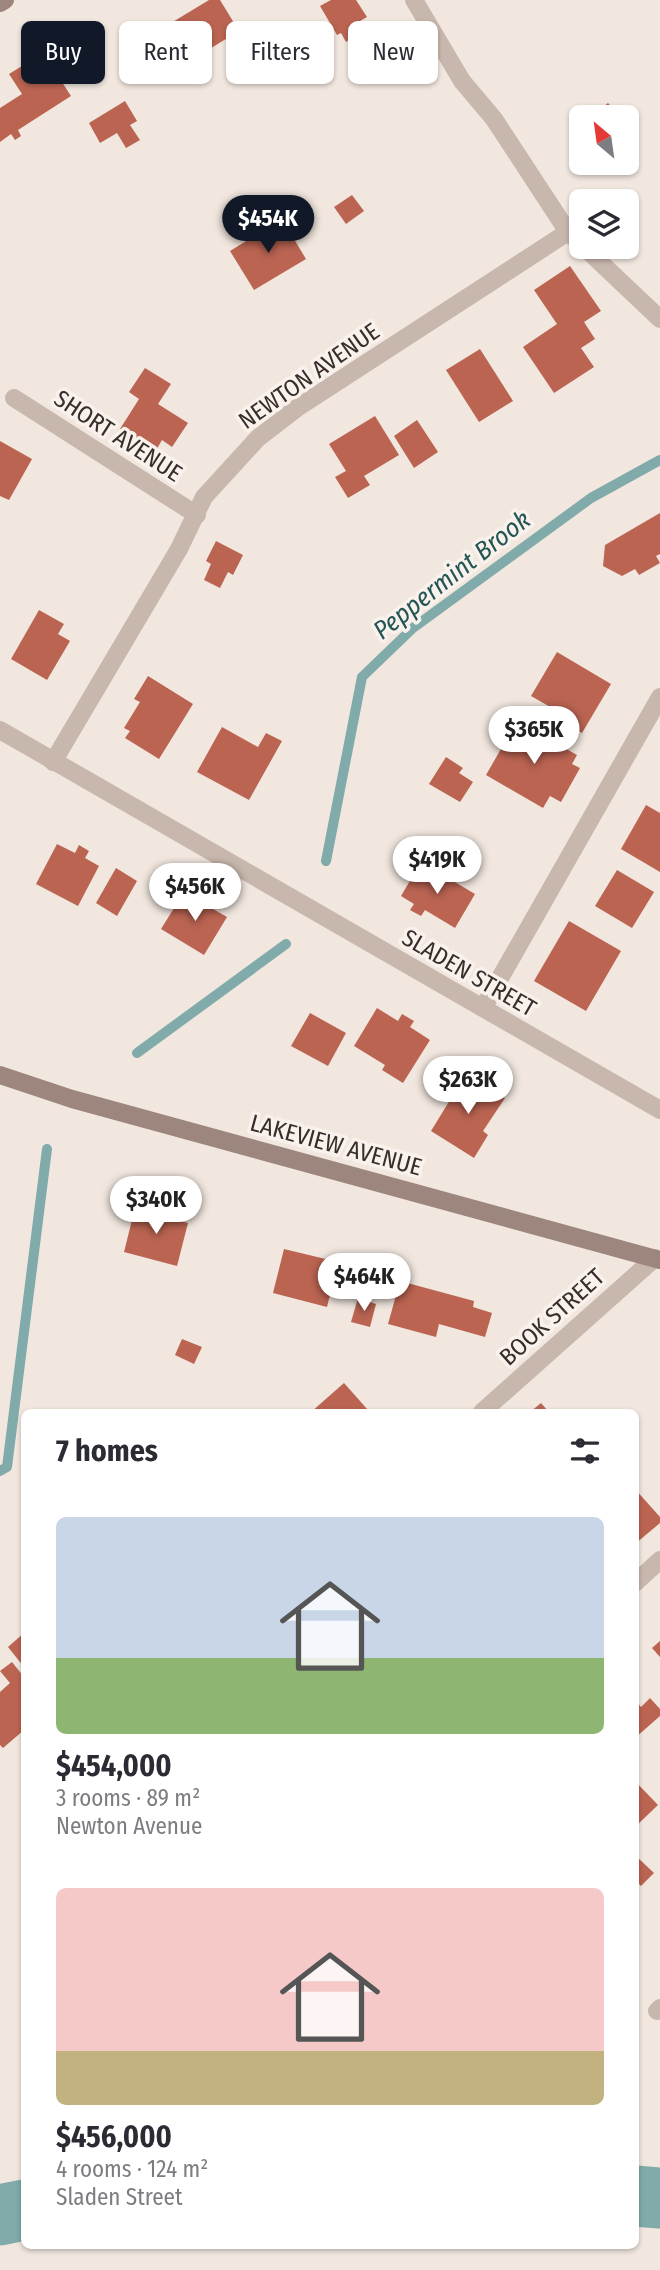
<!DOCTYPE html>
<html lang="en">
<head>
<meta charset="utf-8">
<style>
	body { margin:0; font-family:"Fira Sans Condensed",sans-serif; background:#f7f7f7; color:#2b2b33; height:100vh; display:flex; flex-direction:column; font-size:26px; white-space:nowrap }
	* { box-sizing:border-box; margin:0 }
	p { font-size:23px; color:#7c7c81 }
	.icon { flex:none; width:38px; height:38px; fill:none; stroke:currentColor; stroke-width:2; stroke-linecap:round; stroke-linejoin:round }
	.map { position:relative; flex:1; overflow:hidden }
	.sheet { position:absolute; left:21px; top:1409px; width:618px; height:840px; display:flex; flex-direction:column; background:#fff; border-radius:10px; box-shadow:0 2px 5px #0004 }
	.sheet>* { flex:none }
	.hud { position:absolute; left:21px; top:21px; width:620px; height:63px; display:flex; gap:14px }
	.needle { width:46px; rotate:331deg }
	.controls { position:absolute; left:569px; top:105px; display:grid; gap:14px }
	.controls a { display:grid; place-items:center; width:70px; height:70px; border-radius:10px; background:#fff; box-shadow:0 2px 5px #0004; font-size:35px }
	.price { position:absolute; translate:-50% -60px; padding:0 16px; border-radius:24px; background:#fff; color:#222; font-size:23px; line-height:46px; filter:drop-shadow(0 2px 4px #0008) }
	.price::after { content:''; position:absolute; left:50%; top:42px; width:21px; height:16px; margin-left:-10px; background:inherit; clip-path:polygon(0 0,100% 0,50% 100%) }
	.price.current { background:#111827; color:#fff }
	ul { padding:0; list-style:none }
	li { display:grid; align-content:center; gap:14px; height:371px; padding:0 35px }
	li span { display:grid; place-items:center; height:217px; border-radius:10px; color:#555 }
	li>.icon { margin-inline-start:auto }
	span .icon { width:126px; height:126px; fill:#fffc; stroke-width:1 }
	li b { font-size:30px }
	h2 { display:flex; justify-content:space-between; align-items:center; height:84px; padding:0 35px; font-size:30px }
	.tag { padding:0 24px; border-radius:10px; background:#fff; box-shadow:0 2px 5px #0004; font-size:24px; line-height:63px }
	.tag.current { background:#111827; color:#fff }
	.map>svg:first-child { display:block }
</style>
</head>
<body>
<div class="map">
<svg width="660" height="2270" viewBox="0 0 660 2270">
	<rect width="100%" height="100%" fill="#f1e7df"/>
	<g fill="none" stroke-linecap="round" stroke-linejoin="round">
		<g stroke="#80abaa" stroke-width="10">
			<path d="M326 861 362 677 413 628 591 498 660 460"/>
			<path d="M137 1053 286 944"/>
			<path d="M0 1471 7 1467 47 1149"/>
		</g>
		<g stroke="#80abaa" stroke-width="61">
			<path d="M635 2196 660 2198"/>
			<path d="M0 2215 24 2210"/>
		</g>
	</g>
	<g fill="#bb6452">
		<path d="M209 0H220L239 31 193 59 171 23Z"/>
		<path d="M331 0H356L367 17 348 28 353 37 346 42 341 33 337 35 320 6Z"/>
		<path d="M283 43 294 63 279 71 268 52Z"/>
		<path d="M43 53 71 96 18 130 21 136 15 140 11 134 0 142V108L22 94 9 74Z"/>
		<path d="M125 101 137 121 130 125 140 140 126 148 117 133 100 143 89 123Z"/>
		<path d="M608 103 620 117H590Z"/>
		<path d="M626 125 637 138 626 147Z"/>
		<path d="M352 195 364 211 346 224 334 207Z"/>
		<path d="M282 219 306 259 254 290 230 251Z"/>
		<path d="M570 266 601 311 584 322 595 339 581 348 594 367 554 393 523 347 557 324 534 290Z"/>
		<path d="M480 349 513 401 479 422 446 370Z"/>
		<path d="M145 368 171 384 158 404 188 423 172 447 162 440 155 452 120 429 139 399 129 392Z"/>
		<path d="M375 416 399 455 364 476 370 485 348 498 335 477 346 471 329 444Z"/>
		<path d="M417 420 438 452 414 468 394 436Z"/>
		<path d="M0 441 32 459 9 500 0 496Z"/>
		<path d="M660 513V554L656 556 660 563 639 575 635 569 622 576 603 566 605 545Z"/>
		<path d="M216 541 243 555 233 575 228 572 220 588 204 580 211 564 206 561Z"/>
		<path d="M39 610 64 624 58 634 70 641 47 680 11 659Z"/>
		<path d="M557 652 611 684 582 733 555 717 559 712 531 696Z"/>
		<path d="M148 676 193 704 159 759 125 738 130 731 124 728 140 702 134 699Z"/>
		<path d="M517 721 577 755 572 764 580 768 561 802 550 796 543 808 486 775Z"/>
		<path d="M222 727 258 747 266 733 282 741 249 800 197 772Z"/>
		<path d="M446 757 463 768 459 773 473 782 460 802 429 784Z"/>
		<path d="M646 805 660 813V872L621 849Z"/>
		<path d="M57 844 75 853 79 845 89 851 85 858 99 866 78 906 36 884Z"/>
		<path d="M421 862 475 894 455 928 425 910 421 916 410 910 414 904 401 896Z"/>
		<path d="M116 868 137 881 117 916 96 903Z"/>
		<path d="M617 870 654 892 632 928 595 906Z"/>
		<path d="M184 892 205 904 209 897 217 902 213 909 227 917 204 955 161 929Z"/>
		<path d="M569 921 621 951 586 1011 534 981Z"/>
		<path d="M377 1008 398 1021 402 1014 414 1021 410 1027 430 1040 403 1083 382 1070 385 1065 354 1046Z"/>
		<path d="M310 1013 346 1033 328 1066 291 1046Z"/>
		<path d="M466 1074 505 1098 483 1131 488 1135 474 1158 431 1131Z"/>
		<path d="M149 1207 176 1214 175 1220 188 1223 177 1266 124 1252 135 1208 147 1212Z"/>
		<path d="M284 1249 338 1262 327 1307 273 1293Z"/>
		<path d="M400 1281 474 1301 473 1307 492 1313 485 1337 439 1324 436 1337 388 1324Z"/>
		<path d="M358 1298 376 1304 370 1327 351 1322Z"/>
		<path d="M182 1339 202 1347 194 1364 175 1355Z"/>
		<path d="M344 1383 368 1410 365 1412H311Z"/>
		<path d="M541 1403 549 1412H530Z"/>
		<path d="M635 1489 660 1517V1523L635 1544Z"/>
		<path d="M24 1633V1667L8 1647Z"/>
		<path d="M660 1641V1657L652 1648Z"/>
		<path d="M12 1662 24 1677V1730L3 1748 0 1745V1692L10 1683 0 1671Z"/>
		<path d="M650 1698 660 1709V1716L635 1738V1700L641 1707Z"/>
		<path d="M635 1781 658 1805 635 1827Z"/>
		<path d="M635 1855 654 1873 641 1886 635 1880Z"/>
	</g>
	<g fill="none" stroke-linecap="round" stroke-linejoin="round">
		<g stroke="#c8b7ac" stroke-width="18">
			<path d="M414 0 462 81 494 119 568 232 581 244"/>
			<path d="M584 247 660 319"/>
			<path d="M14 398 197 515"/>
			<path d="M0 730 660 1110"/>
			<path d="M53 762 179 549 204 497 258 438 297 408 568 232"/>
			<path d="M483 1008 660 697"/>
			<path d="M482 1412 655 1258"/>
			<path d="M635 1583 660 1560"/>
			<path d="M657 2011 660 2008"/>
		</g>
		<g stroke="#9c867d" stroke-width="18">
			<path d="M0 3 5 0"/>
			<path d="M0 1075 72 1099 660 1260"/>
		</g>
	</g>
	<g text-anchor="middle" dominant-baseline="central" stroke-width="7" stroke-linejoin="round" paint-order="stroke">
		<g font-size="24" fill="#372d2a" stroke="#f9f1eb">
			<text transform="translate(309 376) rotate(-35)">NEWTON AVENUE</text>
			<text transform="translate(118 436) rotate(33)">SHORT AVENUE</text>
			<text transform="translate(469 973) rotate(30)">SLADEN STREET</text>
			<text transform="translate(336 1145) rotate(15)">LAKEVIEW AVENUE</text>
			<text transform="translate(552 1317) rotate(-42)">BOOK STREET</text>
		</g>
		<g font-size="26" font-style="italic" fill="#235554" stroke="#f9f1eb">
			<text transform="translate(452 575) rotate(-38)">Peppermint Brook</text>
		</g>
	</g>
</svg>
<div class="controls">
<a><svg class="needle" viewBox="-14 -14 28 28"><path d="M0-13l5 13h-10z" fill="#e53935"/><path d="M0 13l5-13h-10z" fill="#7c7c81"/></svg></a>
<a><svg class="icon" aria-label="layers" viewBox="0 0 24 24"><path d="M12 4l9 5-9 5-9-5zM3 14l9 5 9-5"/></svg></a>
</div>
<b class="price current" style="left:268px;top:255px">$454K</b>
<b class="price" style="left:534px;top:766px">$365K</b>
<b class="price" style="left:437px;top:896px">$419K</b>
<b class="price" style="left:195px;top:923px">$456K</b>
<b class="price" style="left:468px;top:1116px">$263K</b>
<b class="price" style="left:156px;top:1236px">$340K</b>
<b class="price" style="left:364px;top:1313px">$464K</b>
<div class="hud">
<a class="tag current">Buy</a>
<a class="tag">Rent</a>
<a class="tag">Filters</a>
<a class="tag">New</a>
</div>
<section class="sheet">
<h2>7 homes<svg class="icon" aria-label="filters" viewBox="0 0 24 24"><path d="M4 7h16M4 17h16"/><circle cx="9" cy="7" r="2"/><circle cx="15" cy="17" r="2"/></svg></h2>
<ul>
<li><span style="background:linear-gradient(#c9d6e8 65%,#8fb573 0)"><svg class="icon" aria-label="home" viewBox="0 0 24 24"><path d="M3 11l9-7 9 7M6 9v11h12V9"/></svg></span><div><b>$454,000</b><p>3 rooms · 89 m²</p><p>Newton Avenue</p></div></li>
<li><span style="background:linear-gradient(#f6c9c9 75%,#c2b280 0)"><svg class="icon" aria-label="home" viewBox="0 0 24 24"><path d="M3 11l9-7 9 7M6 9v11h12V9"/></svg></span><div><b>$456,000</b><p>4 rooms · 124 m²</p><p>Sladen Street</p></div></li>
</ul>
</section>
</div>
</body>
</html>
